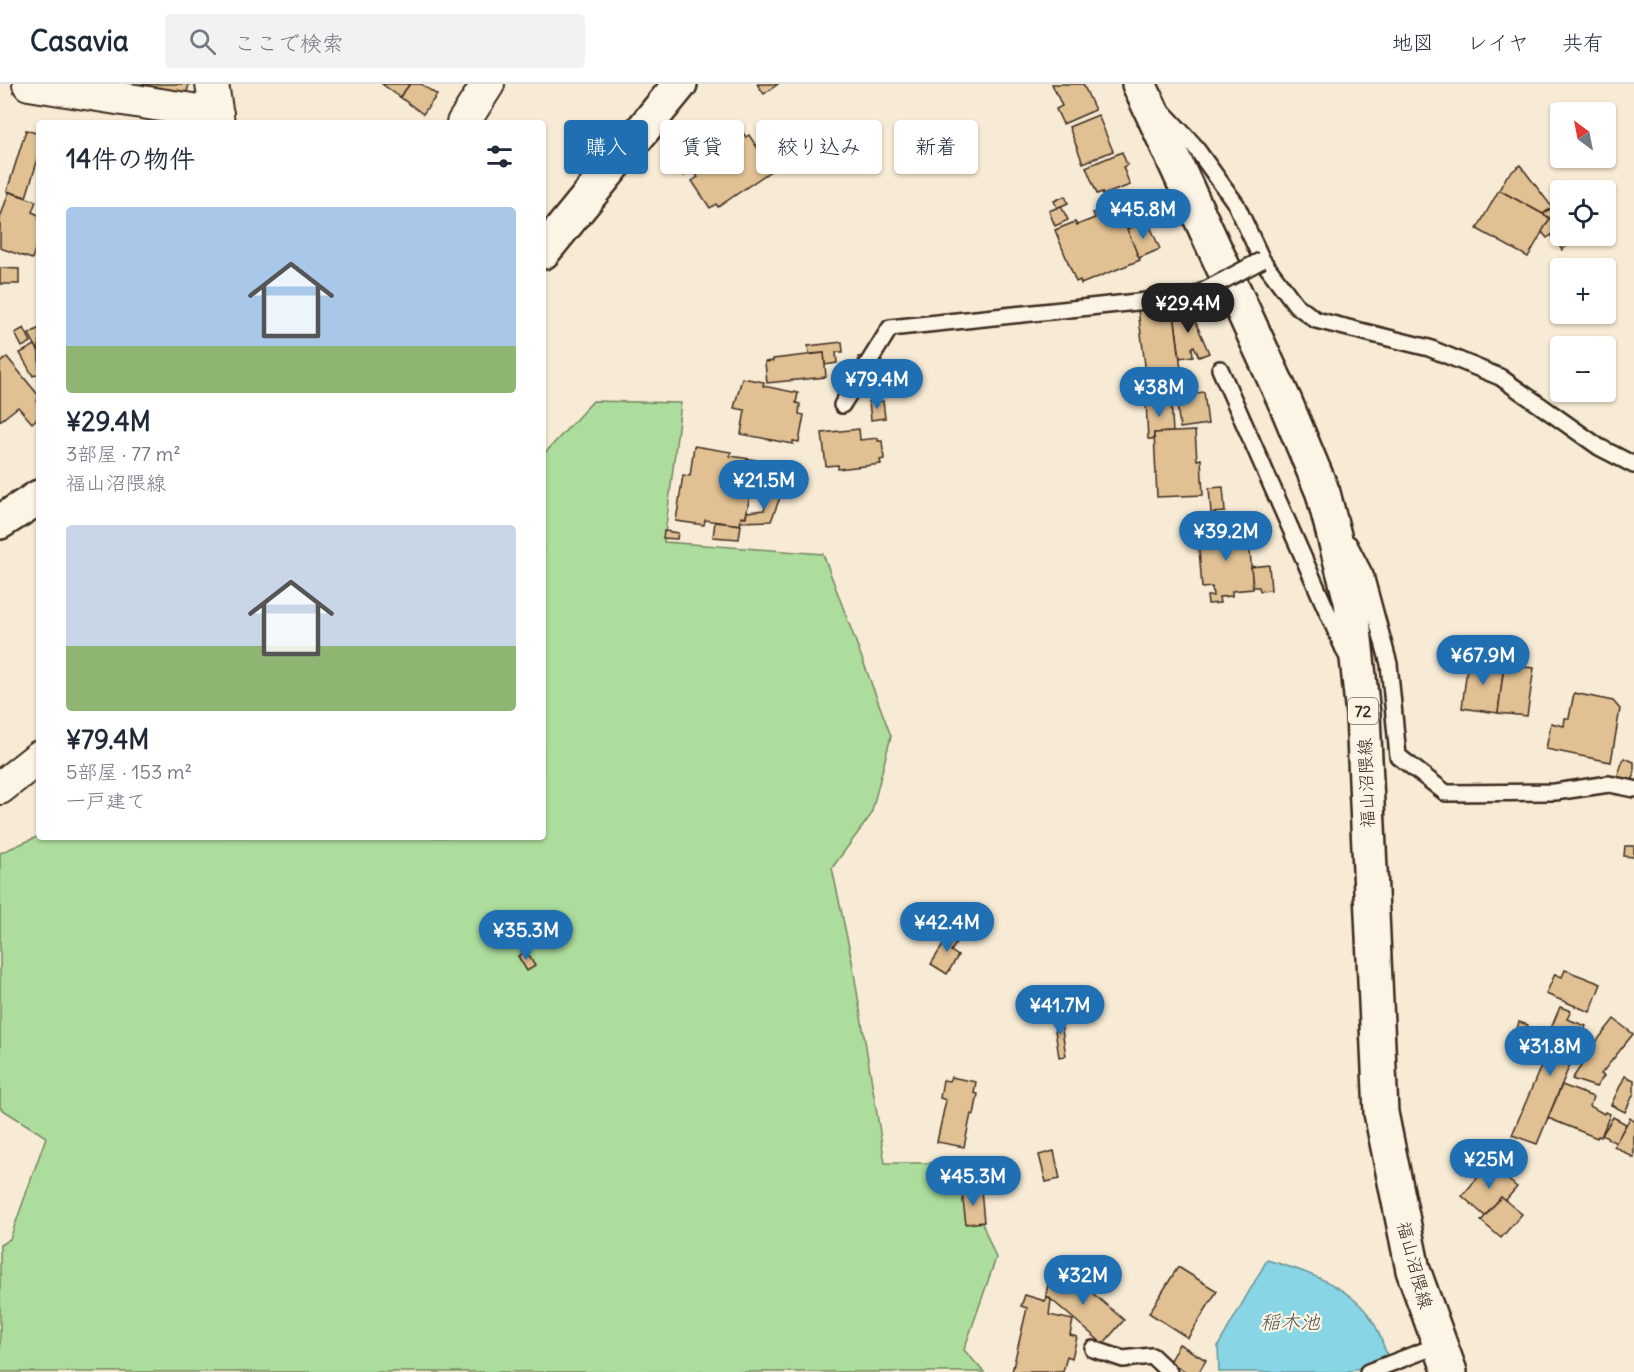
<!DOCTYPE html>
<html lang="ja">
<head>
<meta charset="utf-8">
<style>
	body { margin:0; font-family:Delius,"Klee One",sans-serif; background:#f2f2f3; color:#1f2937; height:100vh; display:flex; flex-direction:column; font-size:22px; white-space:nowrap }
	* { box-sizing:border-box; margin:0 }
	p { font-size:20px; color:#747a83 }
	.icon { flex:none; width:33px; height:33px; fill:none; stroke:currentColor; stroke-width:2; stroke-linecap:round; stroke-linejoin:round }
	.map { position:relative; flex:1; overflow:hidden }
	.drawer { position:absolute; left:36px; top:36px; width:510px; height:720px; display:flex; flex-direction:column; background:#fff; border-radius:6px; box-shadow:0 2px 4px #0004 }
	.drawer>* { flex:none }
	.banner { position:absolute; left:564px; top:36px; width:570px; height:54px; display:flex; gap:12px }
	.needle { width:39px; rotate:328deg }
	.controls { position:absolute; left:1550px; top:18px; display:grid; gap:12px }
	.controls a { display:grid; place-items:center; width:66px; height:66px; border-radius:6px; background:#fff; box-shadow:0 2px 4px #0004; font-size:30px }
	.price { position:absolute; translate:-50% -51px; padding:0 14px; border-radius:21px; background:#1f6fb2; color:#fff; font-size:20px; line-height:39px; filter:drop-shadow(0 2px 3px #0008) }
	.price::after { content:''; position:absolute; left:50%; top:36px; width:18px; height:14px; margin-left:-9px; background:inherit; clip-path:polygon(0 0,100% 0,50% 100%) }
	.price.on { background:#222; color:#fff }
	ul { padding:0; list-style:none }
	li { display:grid; align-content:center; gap:12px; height:318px; padding:0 30px }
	li span { display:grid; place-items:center; height:186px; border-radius:6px; color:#555 }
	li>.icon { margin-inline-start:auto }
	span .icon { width:108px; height:108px; fill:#fffc; stroke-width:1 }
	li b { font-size:26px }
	h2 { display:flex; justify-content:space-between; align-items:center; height:72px; padding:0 30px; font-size:26px }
	.chip { padding:0 21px; border-radius:6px; background:#fff; box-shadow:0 2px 4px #0004; font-size:21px; line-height:54px }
	.chip.on { background:#1f6fb2; color:#fff }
	header { display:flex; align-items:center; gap:36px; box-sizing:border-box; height:84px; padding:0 30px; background:#fff; border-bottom:2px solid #e0e1e3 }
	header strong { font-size:28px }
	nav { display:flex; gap:33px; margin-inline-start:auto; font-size:21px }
	.search { width:420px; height:54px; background:#f2f2f3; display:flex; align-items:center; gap:15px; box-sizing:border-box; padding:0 21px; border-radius:6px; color:#747a83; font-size:22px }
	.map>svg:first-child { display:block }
</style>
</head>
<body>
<header>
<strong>Casavia</strong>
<div class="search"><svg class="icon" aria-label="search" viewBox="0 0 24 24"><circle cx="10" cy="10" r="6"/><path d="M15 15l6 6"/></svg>ここで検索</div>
<nav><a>地図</a><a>レイヤ</a><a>共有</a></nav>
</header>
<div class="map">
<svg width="1634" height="1288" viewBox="0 0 1634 1288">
	<rect width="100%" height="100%" fill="#f7ebd5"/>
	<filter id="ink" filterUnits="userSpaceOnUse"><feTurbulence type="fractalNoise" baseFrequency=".0167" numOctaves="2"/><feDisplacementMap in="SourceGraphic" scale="12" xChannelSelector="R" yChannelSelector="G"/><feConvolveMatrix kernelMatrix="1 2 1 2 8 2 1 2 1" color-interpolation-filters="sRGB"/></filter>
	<g filter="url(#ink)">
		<path fill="#acdd9d" stroke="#74845e" stroke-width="1.5" d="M593 317 681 319 664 458 823 470 891 652 871 731 832 784 852 877 885 1079H958L996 1174 964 1266 984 1288H0V1161L10 1155 46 1053 0 1024V769L39 752 543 753V371Z"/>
		<path fill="#87d5e5" stroke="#699195" stroke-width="1.5" d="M1267 1176C1306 1187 1355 1203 1375 1241 1380 1250 1383 1261 1387 1271L1350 1288H1219L1218 1262Z"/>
		<g fill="#e1c194" stroke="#3b2a1e" stroke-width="1.5">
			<path d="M142 0H189L185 16 141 4Z"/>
			<path d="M382 0H410L400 13Z"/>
			<path d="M410 0H421L437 11 423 30 400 13Z"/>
			<path d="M757 0H778L764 10Z"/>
			<path d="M1052 0H1083L1095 26 1063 40 1056 25 1062 22Z"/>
			<path d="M1098 31 1113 67 1083 79 1069 43Z"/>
			<path d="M738 42 746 53 749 51 772 86 718 123 716 120 710 124 692 97 698 93 692 86 684 92 677 81 712 54 715 58Z"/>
			<path d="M26 46 39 50V72L26 113 7 107Z"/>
			<path d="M1122 68 1127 81 1123 83 1130 101 1103 111 1102 108 1097 110 1086 83Z"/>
			<path d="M1520 81 1552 123 1543 130 1499 106 1507 92Z"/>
			<path d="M1499 106 1550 134 1528 173 1477 145Z"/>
			<path d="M9 108 36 117 32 128 39 131V153L32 175 0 164V134Z"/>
			<path d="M1065 112 1068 119 1057 124 1054 117Z"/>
			<path d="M1114 120 1119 133 1122 132 1140 176 1081 200 1080 196 1076 198 1055 146 1075 138 1077 141 1095 134 1093 129Z"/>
			<path d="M1061 122 1068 136 1055 142 1049 127Z"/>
			<path d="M1553 123 1560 132V145L1547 154 1542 148 1550 134 1543 130Z"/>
			<path d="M1145 138 1148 143 1150 142 1160 165 1139 174 1127 145Z"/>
			<path d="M1560 146V152H1575L1577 154 1562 166 1552 152Z"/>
			<path d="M0 184 19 185V200H0Z"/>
			<path d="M1186 221 1191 238 1195 237 1209 269 1199 273 1194 262 1192 264 1193 272 1180 274 1173 222Z"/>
			<path d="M1173 222 1183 300 1148 305 1138 226Z"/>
			<path d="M24 244 31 258 22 263 15 249Z"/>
			<path d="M39 244V268L29 250Z"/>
			<path d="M842 258 843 268H836L837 279 825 281 824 269 809 270 808 262Z"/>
			<path d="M35 261 39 268V289L33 292 20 269Z"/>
			<path d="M824 269 826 293 767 299 765 278 773 277V275Z"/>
			<path d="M881 270 883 292 860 295 858 273Z"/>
			<path d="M7 273 39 312 37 317 39 333 32 339 18 323 0 337V279Z"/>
			<path d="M742 294 764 298 763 302 798 309 796 319 800 320 799 330 804 331 799 358 793 357V360L741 350 745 326 734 324Z"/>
			<path d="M1204 308 1208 340 1180 344 1176 312Z"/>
			<path d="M1171 316 1173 348 1154 349V355H1148L1146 318Z"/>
			<path d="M883 317 885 334 871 336 869 318Z"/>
			<path d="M859 345 860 356 878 354V357H882L884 375 880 376 881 380 838 385V381L826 382 822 349Z"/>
			<path d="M1195 347 1197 376 1201 375 1203 411 1157 413 1154 349Z"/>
			<path d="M694 362 731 368 730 372 756 376 754 411 750 410 746 433H741L740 441 705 436 704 441 676 437 683 391 690 392Z"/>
			<path d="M1223 403 1225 428 1211 429 1209 404Z"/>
			<path d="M771 407 781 411 771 437 740 438 741 433H746L747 428 764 426Z"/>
			<path d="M715 438 741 441 739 455 713 453Z"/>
			<path d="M1248 441 1253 505 1232 507V512L1219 513 1220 519 1208 520 1207 512H1213L1212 503 1202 504 1198 452 1219 450V444Z"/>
			<path d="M664 447 678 449 677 455 663 454Z"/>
			<path d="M1269 481 1271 506 1260 507 1259 503H1253L1251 483Z"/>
			<path d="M1468 576 1504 581 1498 629 1462 624Z"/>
			<path d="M1504 581 1534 584 1527 632 1498 629Z"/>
			<path d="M1574 609 1613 617 1620 625 1611 678 1546 665 1551 639 1564 642 1565 634H1569Z"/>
			<path d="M1624 674 1634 678V692L1630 703 1615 698Z"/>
			<path d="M1625 762H1634V773L1624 772Z"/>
			<path d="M953 845 962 850 951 867 958 872 947 890 931 880Z"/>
			<path d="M526 867 535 882 527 887 518 872Z"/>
			<path d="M1565 886 1601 900 1590 928 1546 910 1555 890 1562 893Z"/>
			<path d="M1560 923 1571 927 1567 935 1586 942 1537 1060 1512 1051 1554 951 1549 949Z"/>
			<path d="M1060 932 1066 972 1059 973 1053 933Z"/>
			<path d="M1614 935 1633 950 1601 990 1604 992 1596 1003 1572 995 1587 973 1585 972Z"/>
			<path d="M1519 938 1528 941 1525 951 1516 948Z"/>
			<path d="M1625 992 1634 996V1009L1625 1028 1611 1021Z"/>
			<path d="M951 993 976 998 974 1009 978 1010 974 1031 971 1030 964 1063 937 1058 946 1016 940 1014 943 996 949 997Z"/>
			<path d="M1562 1001 1593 1013 1590 1022 1604 1030 1605 1028 1610 1030 1601 1053 1598 1052 1597 1054 1548 1034Z"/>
			<path d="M1613 1033 1626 1040 1616 1059 1602 1051Z"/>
			<path d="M1630 1034 1634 1037V1074L1614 1062Z"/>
			<path d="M1054 1067 1060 1095 1046 1098 1039 1071Z"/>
			<path d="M1489 1080 1517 1103 1505 1117 1501 1113 1485 1132 1462 1112Z"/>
			<path d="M981 1106 984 1138 966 1140 962 1109Z"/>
			<path d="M1501 1113 1522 1130 1501 1154 1481 1137Z"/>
			<path d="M1062 1183 1124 1236 1103 1260 1046 1211 1048 1200Z"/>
			<path d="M1178 1183 1217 1207 1188 1254 1149 1229Z"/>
			<path d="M1025 1211 1045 1217 1047 1213 1051 1216 1049 1231 1073 1236 1070 1251 1077 1253 1072 1274 1067 1272 1063 1288H1012L1027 1224 1021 1222Z"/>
			<path d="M1179 1260 1206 1276 1199 1288H1186L1169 1278Z"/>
		</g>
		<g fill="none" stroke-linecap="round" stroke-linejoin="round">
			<g stroke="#3b2a1e" stroke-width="20">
				<g id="service">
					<path d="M1163 28 1193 60 1236 120 1262 176 1296 221 1316 236 1429 264 1500 293 1599 363 1634 381"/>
					<path d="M1220 285 1346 570"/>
					<path d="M842 321 890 244 1194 212"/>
					<path d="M1349 460 1365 491 1389 580 1398 672 1446 709 1555 708 1609 700 1634 705"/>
					<path d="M1093 1265 1123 1275 1152 1272 1169 1288"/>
					<path d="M1368 1288 1439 1261"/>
				</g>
			</g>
			<g stroke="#3b2a1e" stroke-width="36">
				<g id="minor">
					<path d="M29 0 217 30"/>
					<path d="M212 0 218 39"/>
					<path d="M463 39 488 0"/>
					<path d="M0 704 39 673"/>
				</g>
			</g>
			<g stroke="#3b2a1e" stroke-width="38">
				<g id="secondary">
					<path d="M543 168 680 0"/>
					<path d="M0 438 39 413"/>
				</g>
			</g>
			<g stroke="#3b2a1e" stroke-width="38">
				<path id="primary" d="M1139 0 1286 320 1323 409 1351 517 1363 631 1381 1029 1413 1186 1450 1288"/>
			</g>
			<use href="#service" stroke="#fcf5e5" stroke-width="15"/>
			<use href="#minor" stroke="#fcf5e5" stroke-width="32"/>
			<use href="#secondary" stroke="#fcf5e5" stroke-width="33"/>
			<use href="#primary" stroke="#fcf5e5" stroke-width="33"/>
			<g stroke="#3b2a1e" stroke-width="20" stroke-linecap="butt">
				<path id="service-bridge" d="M1194 212 1262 176"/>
			</g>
			<use href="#service-bridge" stroke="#fcf5e5" stroke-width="15"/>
		</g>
	</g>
	<g text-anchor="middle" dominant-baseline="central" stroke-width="4.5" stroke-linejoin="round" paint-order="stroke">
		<rect fill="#fcf5e5" stroke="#75675a" stroke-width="1.5" x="1348" y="614" width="30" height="26" rx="4.5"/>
		<g font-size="16" font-weight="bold" fill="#3b2a1e">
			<text x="1363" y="627">72</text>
		</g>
		<g font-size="18" fill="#3b2a1e" stroke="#fcf5e5">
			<text transform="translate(1366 699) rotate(-92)">福山沼隈線</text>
			<text transform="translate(1415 1181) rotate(75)">福山沼隈線</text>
		</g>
		<g font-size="20" font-style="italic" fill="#4e5550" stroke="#fcf5e5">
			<text x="1290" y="1237">稲木池</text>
		</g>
	</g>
</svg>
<div class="controls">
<a><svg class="needle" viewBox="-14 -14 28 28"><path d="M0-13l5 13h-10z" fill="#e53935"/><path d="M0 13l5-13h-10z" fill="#747a83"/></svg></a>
<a><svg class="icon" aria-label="locate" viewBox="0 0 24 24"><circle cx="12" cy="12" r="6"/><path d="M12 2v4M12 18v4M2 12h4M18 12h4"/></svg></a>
<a>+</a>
<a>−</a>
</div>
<b class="price" style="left:1143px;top:156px">¥45.8M</b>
<b class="price on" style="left:1188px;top:250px">¥29.4M</b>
<b class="price" style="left:877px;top:326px">¥79.4M</b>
<b class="price" style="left:1159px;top:334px">¥38M</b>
<b class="price" style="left:764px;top:427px">¥21.5M</b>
<b class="price" style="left:1226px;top:478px">¥39.2M</b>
<b class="price" style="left:1483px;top:602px">¥67.9M</b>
<b class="price" style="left:947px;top:869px">¥42.4M</b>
<b class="price" style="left:526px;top:877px">¥35.3M</b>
<b class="price" style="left:1060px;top:952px">¥41.7M</b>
<b class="price" style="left:1550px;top:993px">¥31.8M</b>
<b class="price" style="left:1489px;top:1106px">¥25M</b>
<b class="price" style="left:973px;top:1123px">¥45.3M</b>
<b class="price" style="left:1083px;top:1222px">¥32M</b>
<div class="banner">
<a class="chip on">購入</a>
<a class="chip">賃貸</a>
<a class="chip">絞り込み</a>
<a class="chip">新着</a>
</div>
<section class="drawer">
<h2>14件の物件<svg class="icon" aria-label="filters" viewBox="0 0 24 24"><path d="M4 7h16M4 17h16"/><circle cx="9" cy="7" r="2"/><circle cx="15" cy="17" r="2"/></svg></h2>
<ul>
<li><span style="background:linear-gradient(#a9c7e8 75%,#8fb573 0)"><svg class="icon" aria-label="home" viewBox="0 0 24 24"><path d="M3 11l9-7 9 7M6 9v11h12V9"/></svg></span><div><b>¥29.4M</b><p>3部屋 · 77 m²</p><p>福山沼隈線</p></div></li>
<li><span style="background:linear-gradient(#c9d6e8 65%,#8fb573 0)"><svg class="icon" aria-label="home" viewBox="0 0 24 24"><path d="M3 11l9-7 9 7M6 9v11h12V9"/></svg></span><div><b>¥79.4M</b><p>5部屋 · 153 m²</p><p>一戸建て</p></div></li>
</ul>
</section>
</div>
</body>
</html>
